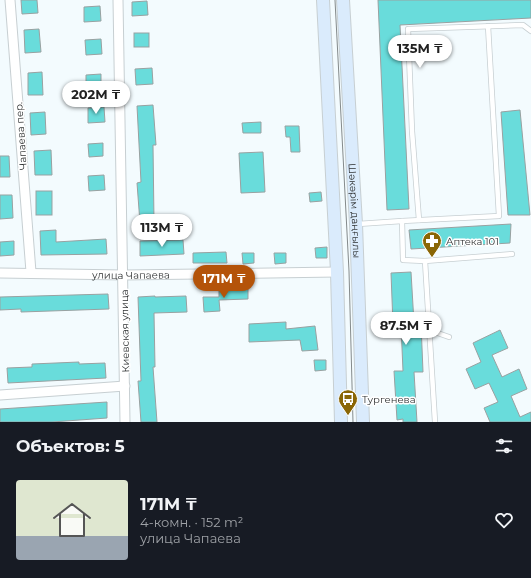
<!DOCTYPE html>
<html lang="ru">
<head>
<meta charset="utf-8">
<style>
	body { margin:0; font-family:Montserrat,sans-serif; background:#20242c; color:#f1f3f6; height:100vh; display:flex; flex-direction:column; font-size:15px; white-space:nowrap }
	* { box-sizing:border-box; margin:0 }
	p { font-size:13px; color:#9ea1a6 }
	.icon { flex:none; width:22px; height:22px; fill:none; stroke:currentColor; stroke-width:2; stroke-linecap:round; stroke-linejoin:round }
	.map { position:relative; height:422px; overflow:hidden }
	.drawer { display:flex; flex-direction:column; background:#171b24; flex:1 }
	.drawer>* { flex:none }
	.price { position:absolute; translate:-50% -34px; padding:0 9px; border-radius:14px; background:#fff; color:#222; font-size:13px; line-height:26px; filter:drop-shadow(0 1px 2px #0008) }
	.price::after { content:''; position:absolute; left:50%; top:24px; width:12px; height:9px; margin-left:-6px; background:inherit; clip-path:polygon(0 0,100% 0,50% 100%) }
	.price.current { background:#b45309; color:#fff }
	ul { padding:0; list-style:none }
	li { display:flex; align-items:center; gap:12px; height:100px; padding:0 16px }
	li span { display:grid; place-items:center; flex:none; width:112px; height:80px; border-radius:4px; color:#555 }
	li>.icon { margin-inline-start:auto }
	span .icon { width:48px; height:48px; fill:#fffc; stroke-width:1 }
	li b { font-size:17px }
	h2 { display:flex; justify-content:space-between; align-items:center; height:48px; padding:0 16px; font-size:17px }
	.map>svg:first-child { display:block }
</style>
</head>
<body>
<div class="map">
<svg width="531" height="422" viewBox="0 0 531 422">
	<rect width="100%" height="100%" fill="#f3fbfe"/>
	<g fill="#69dcdb" stroke="#99a1a1">
		<path d="M21 0H37L38 13 22 14Z"/>
		<path d="M378 0H531V18L400 25 409 209 387 210Z"/>
		<path d="M147 1 148 15 132 16V2Z"/>
		<path d="M100 6 101 21 84 22V7Z"/>
		<path d="M39 29 41 52 25 53 24 30Z"/>
		<rect x="134" y="33" width="15" height="14"/>
		<path d="M101 39 102 54 86 55 85 40Z"/>
		<path d="M152 68 153 84 136 85 135 69Z"/>
		<path d="M42 72 43 95H28V73Z"/>
		<path d="M101 74V88L86 89V75Z"/>
		<path d="M153 105 156 145H153L154 222 140 223 137 183 141 182 137 106Z"/>
		<path d="M104 107 105 122 88 123V108Z"/>
		<path d="M520 110 530 215H508L501 112Z"/>
		<path d="M45 112 46 134 31 135 30 113Z"/>
		<path d="M261 122V133H243L242 123Z"/>
		<path d="M285 126H299L300 152H291L290 137H286Z"/>
		<path d="M103 143V156L89 157 88 144Z"/>
		<path d="M51 150 52 175H35L34 151Z"/>
		<path d="M263 152 265 192 241 193 239 153Z"/>
		<path d="M0 156H9L10 177H0Z"/>
		<path d="M104 175 105 190 89 191 88 176Z"/>
		<rect x="36" y="191" width="16" height="24"/>
		<path d="M321 192 322 201 310 202 309 193Z"/>
		<path d="M0 195H12L13 218 0 219Z"/>
		<path d="M511 224 510 243 411 249 409 230Z"/>
		<path d="M56 230V242L106 239 107 254 41 255 40 231Z"/>
		<path d="M183 240 184 254 140 256V241Z"/>
		<path d="M14 241V255L0 256V242Z"/>
		<path d="M327 247V258H316L315 248Z"/>
		<path d="M226 252 227 263H193V253Z"/>
		<path d="M242 253H254V263L243 264Z"/>
		<path d="M274 253H286V263L275 264Z"/>
		<path d="M411 272 414 323H421L423 372H414L417 422H403V419L397 420 394 371H403L401 325H393L391 273Z"/>
		<path d="M248 289V299L219 300 220 311 204 312 203 297H219V290Z"/>
		<path d="M108 294 109 309 21 312V309L0 310V297Z"/>
		<path d="M155 296V297L186 296 187 312 154 313 155 367H153L157 422H141L138 381H141L138 297Z"/>
		<path d="M286 322V329L315 326 318 350 302 351 300 340 249 342V324Z"/>
		<path d="M500 330 508 348 492 355 502 377 519 369 527 389 511 396 520 417 531 412V422H490L484 408 498 402 489 383 475 389 466 369 481 362 473 343Z"/>
		<path d="M314 360H326V370L315 371Z"/>
		<path d="M79 362V364L105 363 106 378 8 383 7 368 32 367V364Z"/>
		<path d="M107 402V418L52 422H0V409Z"/>
	</g>
	<g fill="none" stroke-linecap="round" stroke-linejoin="round">
		<g stroke="#c7cfd2" stroke-width="6">
			<g id="service">
				<path d="M419 220 412 131 408 29 523 25 531 31"/>
				<path d="M402 221 499 216 488 26"/>
				<path d="M358 224 402 221 403 260 425 261 435 422"/>
				<path d="M425 261 512 254"/>
				<path d="M429 330 449 337"/>
			</g>
		</g>
		<g stroke="#c7cfd2" stroke-width="11">
			<g id="minor">
				<path d="M10 0 31 272"/>
				<path d="M118 0 125 422"/>
				<path id="s1" d="M0 273 124 275 337 272"/>
				<path d="M0 395 125 386"/>
			</g>
		</g>
		<g stroke="#c7cfd2" stroke-width="14">
			<g id="secondary">
				<path d="M323 0 337 272 341 422"/>
				<path id="s2" d="M343 0 356 224 363 422"/>
			</g>
		</g>
		<use href="#service" stroke="#fff" stroke-width="4.5"/>
		<use href="#minor" stroke="#fff" stroke-width="9"/>
		<use href="#secondary" stroke="#daebfc" stroke-width="12"/>
		<path stroke="#848a8b" stroke-width="1" d="M335 0 349 271 353 422"/>
	</g>
	<defs>
		<g id="pharmacy-pin" transform="scale(1)"><path d="M0 17L-7.5 6A9.5 9.5 0 1 1 7.5 6Z" fill="#8a6605" stroke="#fff"/><path d="M-2-6h4v4h4v4h-4v4h-4v-4h-4v-4h4Z" fill="#fff"/></g>
		<g id="bus-pin" transform="scale(1)"><path d="M0 17L-7.5 6A9.5 9.5 0 1 1 7.5 6Z" fill="#8a6605" stroke="#fff"/><path d="M-5-6H5V4H4V6H2V4H-2V6H-4V4H-5ZM-3.5-4V0h7V-4ZM-3.5 1.2v1.5H-2V1.2ZM2 1.2v1.5H3.5V1.2Z" fill="#fff"/></g>
	</defs>
	<g fill-rule="evenodd">
		<use href="#pharmacy-pin" x="432" y="241"/>
		<use href="#bus-pin" x="348" y="399"/>
	</g>
	<g text-anchor="middle" dominant-baseline="central" stroke-width="3" stroke-linejoin="round" paint-order="stroke">
		<g font-size="10" fill="#2e3132" stroke="#fff">
			<text transform="translate(21 136) rotate(-94)">Чапаева пер.</text>
			<text stroke="none"><textPath href="#s2" startOffset="211">Шәкәрім даңғылы</textPath></text>
			<text stroke="none"><textPath href="#s1" startOffset="131">улица Чапаева</textPath></text>
			<text transform="translate(125 331) rotate(-91)">Киевская улица</text>
		</g>
		<g font-size="10" fill="#2e3132" stroke="#fff" text-anchor="start">
			<text x="446" y="241">Аптека 101</text>
			<text x="362" y="399">Тургенева</text>
		</g>
	</g>
</svg>
<b class="price" style="left:420px;top:69px">135M ₸</b>
<b class="price" style="left:96px;top:115px">202M ₸</b>
<b class="price" style="left:162px;top:248px">113M ₸</b>
<b class="price current" style="left:224px;top:299px">171M ₸</b>
<b class="price" style="left:406px;top:346px">87.5M ₸</b>
</div>
<section class="drawer">
<h2>Объектов: 5<svg class="icon" aria-label="filters" viewBox="0 0 24 24"><path d="M4 7h16M4 17h16"/><circle cx="9" cy="7" r="2"/><circle cx="15" cy="17" r="2"/></svg></h2>
<ul>
<li><span style="background:linear-gradient(#dfe7d0 70%,#9aa5b1 0)"><svg class="icon" aria-label="home" viewBox="0 0 24 24"><path d="M3 11l9-7 9 7M6 9v11h12V9"/></svg></span><div><b>171M ₸</b><p>4-комн. · 152 m²</p><p>улица Чапаева</p></div><svg class="icon" aria-label="heart" viewBox="0 0 24 24"><path d="M12 20l-8-8c-3-5 5-10 8-4 3-6 11-1 8 4z"/></svg></li>
</ul>
</section>
</body>
</html>
